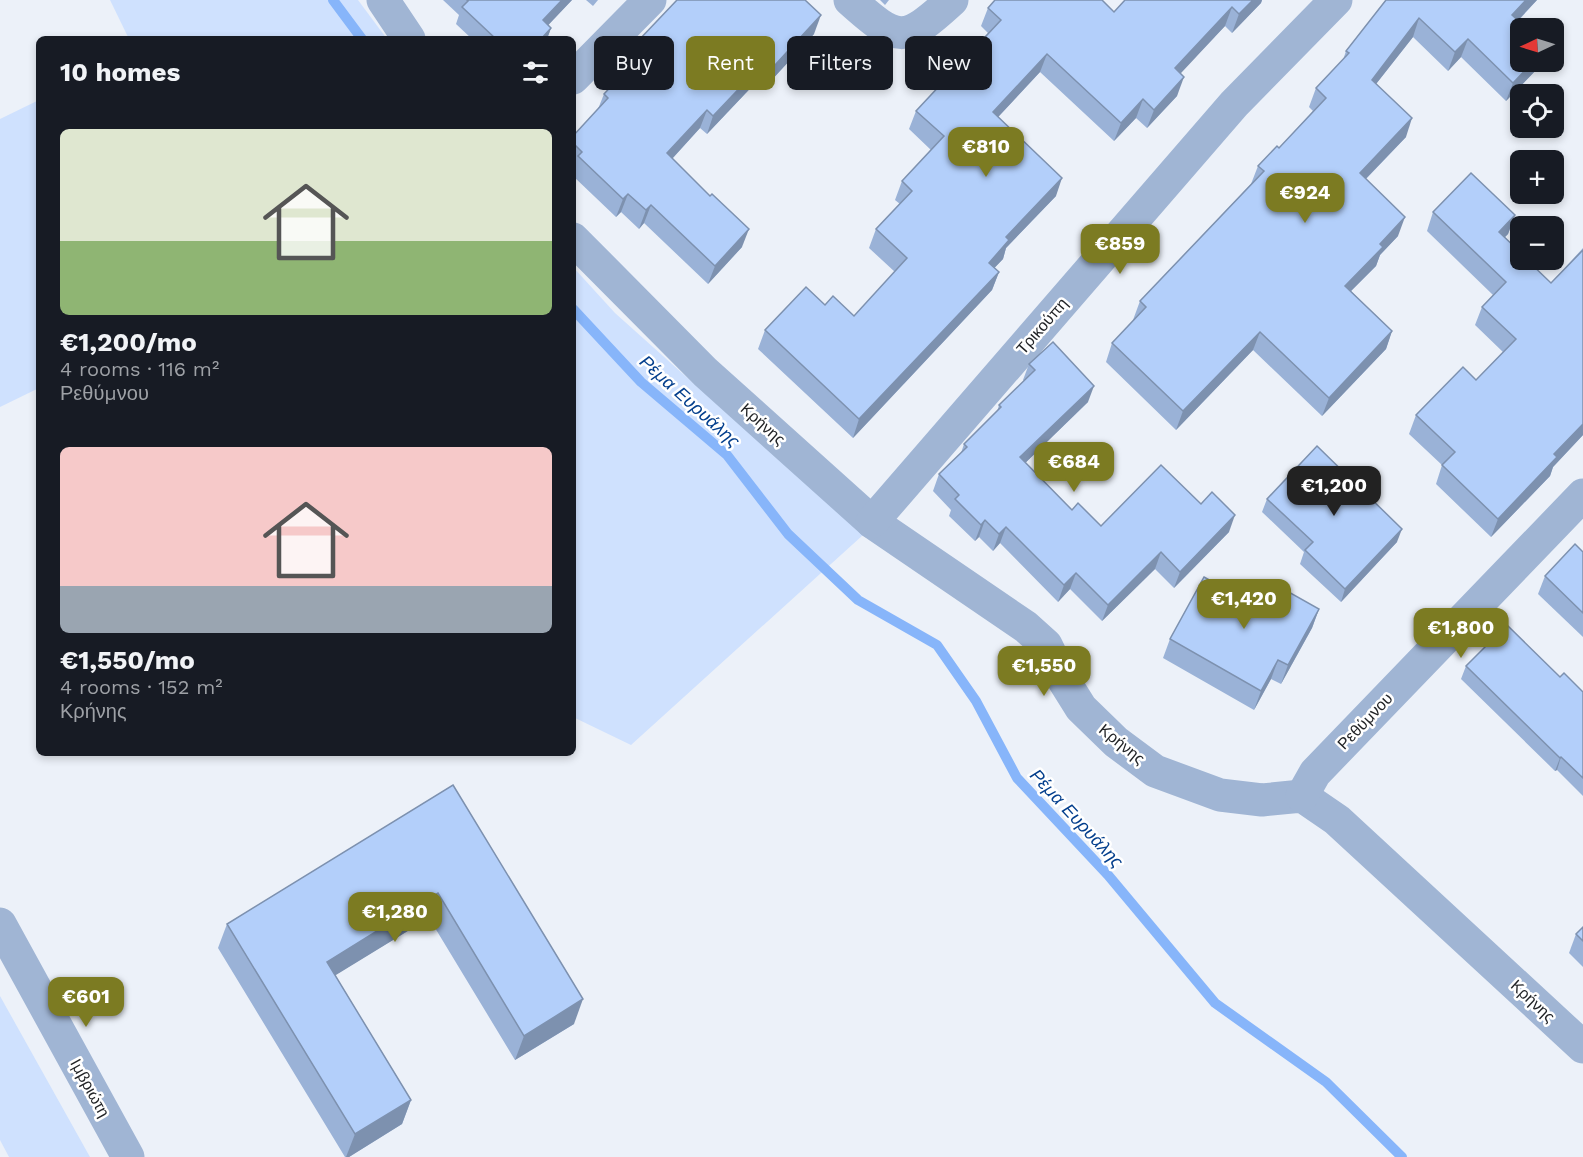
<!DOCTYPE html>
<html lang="en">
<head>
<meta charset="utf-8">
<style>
	body { margin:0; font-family:"Work Sans",sans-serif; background:#20242c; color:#f1f3f6; height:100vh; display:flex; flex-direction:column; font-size:22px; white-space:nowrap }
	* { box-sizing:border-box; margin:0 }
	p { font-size:20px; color:#9ea1a6 }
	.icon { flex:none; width:33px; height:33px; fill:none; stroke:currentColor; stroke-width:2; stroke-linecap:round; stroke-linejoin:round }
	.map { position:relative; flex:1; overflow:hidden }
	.panel { position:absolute; left:36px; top:36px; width:540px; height:720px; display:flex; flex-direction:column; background:#171b24; border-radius:9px; box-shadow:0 3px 9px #0003 }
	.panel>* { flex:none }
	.top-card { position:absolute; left:594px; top:36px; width:570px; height:54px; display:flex; gap:12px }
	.needle { width:39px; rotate:266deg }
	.tools { position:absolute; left:1510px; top:18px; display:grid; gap:12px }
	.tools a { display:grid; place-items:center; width:54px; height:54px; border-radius:9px; background:#171b24; box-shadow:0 3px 9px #0003; font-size:30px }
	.price { position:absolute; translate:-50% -51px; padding:0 14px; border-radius:12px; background:#7c7b22; color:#fff; font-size:20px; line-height:39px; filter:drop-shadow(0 2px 3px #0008) }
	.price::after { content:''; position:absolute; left:50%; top:36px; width:18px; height:14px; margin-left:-9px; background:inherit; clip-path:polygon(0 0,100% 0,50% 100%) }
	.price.current { background:#222; color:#fff }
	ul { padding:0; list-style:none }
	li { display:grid; align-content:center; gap:12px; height:318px; padding:0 24px }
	li span { display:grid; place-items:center; height:186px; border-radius:9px; color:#555 }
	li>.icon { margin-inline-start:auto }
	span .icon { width:108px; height:108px; fill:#fffc; stroke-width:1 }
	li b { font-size:26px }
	h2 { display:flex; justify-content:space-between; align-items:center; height:72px; padding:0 24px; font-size:26px }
	.pill { padding:0 21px; border-radius:9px; background:#171b24; box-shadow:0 3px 9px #0003; font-size:21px; line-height:54px }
	.pill.current { background:#7c7b22; color:#fff }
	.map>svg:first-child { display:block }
</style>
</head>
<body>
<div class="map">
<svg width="1583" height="1157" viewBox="0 0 1583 1157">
	<rect width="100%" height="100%" fill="#ecf1f9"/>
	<g fill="#cfe1fe">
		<path d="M110 0H358L387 39H129Z"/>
		<path d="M39 100V388L0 407V119Z"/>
		<path d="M573 267 615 313 863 535 631 745 573 717Z"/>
		<path d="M0 996 90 1157H9L0 1140Z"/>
	</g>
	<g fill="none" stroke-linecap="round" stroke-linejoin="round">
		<g stroke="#87b5fa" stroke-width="10">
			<path d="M333 0 362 39"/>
			<path d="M573 309 641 382 727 455 788 534 858 600 937 645 976 701 1017 778 1108 875 1215 1003 1326 1082 1402 1157"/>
		</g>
		<g stroke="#a0b5d4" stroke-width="33">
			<path d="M383 0 409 39"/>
			<path d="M850 0C898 43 904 44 952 0"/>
			<path d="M573 78 650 0"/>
			<path d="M573 239 705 372 872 522 1026 627 1046 645 1061 676 1081 708 1116 742 1155 771 1220 795 1262 800 1302 796 1337 820 1583 1047"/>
			<path d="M872 522 1234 104 1336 0"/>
			<path d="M1302 796 1315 773 1583 495"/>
			<path d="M0 924 128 1157"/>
		</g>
	</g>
	<g fill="#9ab2d7">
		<path d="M443 0H572L548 25 551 28 547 39H472L456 24 459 15Z"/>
		<path d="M586 0H598L593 6Z"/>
		<path d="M880 0H889L885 5Z"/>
		<path d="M1125 0H1262L1261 3 1232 33 1225 26 1180 73 1177 96 1147 128 1136 118 1114 141 1040 72 998 117 1056 196 1006 248 1003 259 994 268 999 272 992 290 853 438 758 349 765 330 825 305 854 316 895 272 869 248 876 229 900 204 895 200 902 181 931 150 909 129 916 111 988 33 981 26 988 8 1114 12Z"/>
		<path d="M1386 0H1537L1518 21 1539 67 1506 101 1461 57 1448 71 1413 37 1376 84 1406 137 1366 179 1398 236 1380 255 1376 266 1351 291 1392 331 1386 349 1322 416 1253 350 1176 430 1106 362 1112 343 1134 321 1133 320 1140 301 1251 184 1258 166 1279 148 1313 111 1309 107 1316 88 1343 60 1346 51Z"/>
		<path d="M814 34 768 84 761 77 707 134 700 128 672 159 742 247 708 284 644 223 639 229 621 212 616 217 573 176V136L598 109 604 94 634 62 631 60 638 41Z"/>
		<path d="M1433 212 1515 215 1508 234 1505 237 1551 283 1583 248V435L1553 467 1550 476 1491 537 1436 484 1442 465 1409 434 1416 415 1476 380 1503 352 1475 325 1482 307 1493 295 1427 231Z"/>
		<path d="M1029 364 1088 402 1025 463 1072 510 1101 526 1201 504 1229 532 1174 588 1155 569 1102 621 1070 589 1058 602 1000 543 993 551 979 537 975 541 949 516 951 510 933 491 939 474 961 453 964 444 997 412 999 405 1024 381 1023 380Z"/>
		<path d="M1267 499 1397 542 1341 602 1300 564 1304 552 1262 512Z"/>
		<path d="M1583 552V637L1538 594 1545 576Z"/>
		<path d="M1257 607 1319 609 1312 628 1281 684 1271 679 1254 710 1163 658 1170 639Z"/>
		<path d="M1466 666 1560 677 1583 692V796L1557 770 1555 771 1461 679Z"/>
		<path d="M453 785 574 1024 515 1060 429 918 335 975 411 1100 402 1124 349 1157H345L218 948 227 924Z"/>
		<path d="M1583 927V967L1569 953 1576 934Z"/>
	</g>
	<g fill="#7d91af">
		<path d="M562 0H572L537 37 543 20Z"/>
		<path d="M1253 0H1262L1261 3 1232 33 1239 14Z"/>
		<path d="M1526 0H1537L1505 34 1512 15Z"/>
		<path d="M1232 7 1225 26 1168 87 1175 68Z"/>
		<path d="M821 15 814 34 768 84 775 65Z"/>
		<path d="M1419 18 1413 37 1365 98 1372 80Z"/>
		<path d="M551 28 547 39H541Z"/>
		<path d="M1468 39 1461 57 1448 71 1455 52Z"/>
		<path d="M1047 54 1040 72 986 130 993 112Z"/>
		<path d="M768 58 761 77 707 134 713 116Z"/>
		<path d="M1533 62H1541L1539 67 1506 101 1513 83Z"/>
		<path d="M1184 77 1177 96 1147 128 1154 110Z"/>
		<path d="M1143 99 1136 118 1114 141 1121 123Z"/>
		<path d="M707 110 700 128 660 172 667 153Z"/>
		<path d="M1412 118 1406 137 1353 192 1360 173Z"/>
		<path d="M1062 178 1056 196 1006 248 1003 259 982 281 989 263 1006 237Z"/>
		<path d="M628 194 621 212 616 217 623 199Z"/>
		<path d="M651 205 644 223 639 229 646 210Z"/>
		<path d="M1515 215 1508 234 1492 250 1499 232Z"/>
		<path d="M1405 217 1398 236 1380 255 1376 266 1338 304 1345 286 1380 244Z"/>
		<path d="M749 229 742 247 708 284 715 266Z"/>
		<path d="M999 272 992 290 853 438 859 419Z"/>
		<path d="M1392 331 1386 349 1322 416 1329 398Z"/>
		<path d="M1260 332 1253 350 1176 430 1183 411Z"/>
		<path d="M1094 386 1088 402 1014 474 1020 457Z"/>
		<path d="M1583 424V435L1553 467 1550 476 1491 537 1498 519 1554 454Z"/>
		<path d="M1235 515 1229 532 1174 588 1180 572Z"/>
		<path d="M985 520 979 537 975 541 981 525Z"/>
		<path d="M1006 527 1000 543 993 551 999 534Z"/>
		<path d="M1402 529 1397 542 1341 602 1345 589Z"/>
		<path d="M1161 552 1155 569 1102 621 1108 605Z"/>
		<path d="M1076 573 1070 589 1058 602 1064 585Z"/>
		<path d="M1319 609 1312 628 1281 684 1288 665Z"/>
		<path d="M1278 660 1271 679 1254 710 1261 691Z"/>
		<path d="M1561 757 1557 770 1555 771 1560 758Z"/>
		<path d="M438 893 429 918 318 986 327 962Z"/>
		<path d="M583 999 574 1024 515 1060 524 1036Z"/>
		<path d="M411 1100 402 1124 349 1157H346L355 1134Z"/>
	</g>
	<g fill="#b3cffa" stroke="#7d91af" stroke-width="1.5">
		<path d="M467 0H562L543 20 551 28 541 39H496L462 7 468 1Z"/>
		<path d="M677 0H805L821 15 775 65 768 58 713 116 707 110 667 153 710 196 712 194 749 229 715 266 651 205 646 210 628 194 623 199 578 156 582 152 573 143V136L608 98 604 94 646 49 638 41Z"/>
		<path d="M995 0H1102L1114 12 1125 0H1253L1239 14 1232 7 1175 68 1184 77 1154 110 1143 99 1121 123 1047 54 993 112 1062 178 1006 237 1009 240 989 263 999 272 859 419 765 330 806 287 825 305 833 296 854 316 907 258 876 229 912 191 902 181 944 136 916 111 1001 20 988 8Z"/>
		<path d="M1386 0H1526L1512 15 1526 28H1521V62H1533L1513 83 1468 39 1455 52 1419 18 1372 80 1412 118 1360 173 1405 217 1380 244 1383 247 1345 286 1392 331 1329 398 1260 332 1183 411 1112 343 1146 307 1140 301 1264 171 1258 166 1277 146 1279 148 1326 98 1316 88 1349 53 1346 51Z"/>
		<path d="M1471 173 1515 215 1499 232 1521 253V260H1527L1551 283 1583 250V424L1554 454 1557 457 1498 519 1442 465 1455 452 1416 415 1463 367 1476 380 1516 339 1482 307 1506 282 1433 212Z"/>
		<path d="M1053 342 1094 386 1020 457 1072 510 1078 503 1101 526 1161 465 1201 504 1212 492 1235 515 1180 572 1161 552 1108 605 1076 573 1064 585 1006 527 999 534 985 520 981 525 955 499 959 495 939 474 967 447 964 444 1001 407 999 405 1035 370 1029 364Z"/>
		<path d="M1317 446 1402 529 1345 589 1305 550 1313 542 1267 499Z"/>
		<path d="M1575 544 1583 552V613L1545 576Z"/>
		<path d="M1204 577 1257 607 1271 582 1319 609 1288 665 1278 660 1261 691 1170 639Z"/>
		<path d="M1507 625 1560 677 1564 673 1583 692V778L1561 757 1560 758 1466 666Z"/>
		<path d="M453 785 583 999 524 1036 438 893 327 962 411 1100 355 1134 227 924Z"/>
		<path d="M1583 927V941L1576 934Z"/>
	</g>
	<g text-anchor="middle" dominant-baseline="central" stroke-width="5" stroke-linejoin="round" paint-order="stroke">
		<g font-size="16" fill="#222427" stroke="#fff">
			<text transform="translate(1042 326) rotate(-49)">Τρικούπη</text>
			<text transform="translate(763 424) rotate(42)">Κρήνης</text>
			<text transform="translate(1365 721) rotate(-46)">Ρεθύμνου</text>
			<text transform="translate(1122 744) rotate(39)">Κρήνης</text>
			<text transform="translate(1533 1001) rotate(43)">Κρήνης</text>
			<text transform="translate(90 1088) rotate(61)">Ιμβριώτη</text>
		</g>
		<g font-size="18" font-style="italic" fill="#043f8d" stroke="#fff">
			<text transform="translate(690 401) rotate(42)">Ρέμα Ευρυάλης</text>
			<text transform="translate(1077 818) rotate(47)">Ρέμα Ευρυάλης</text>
		</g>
	</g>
</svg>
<div class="tools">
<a><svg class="needle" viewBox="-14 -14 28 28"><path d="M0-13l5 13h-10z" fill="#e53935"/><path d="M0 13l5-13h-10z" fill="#9ea1a6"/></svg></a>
<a><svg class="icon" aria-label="locate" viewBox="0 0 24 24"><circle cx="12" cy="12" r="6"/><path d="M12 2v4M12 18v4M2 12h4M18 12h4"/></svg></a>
<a>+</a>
<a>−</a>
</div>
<b class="price" style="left:986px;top:178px">€810</b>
<b class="price" style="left:1305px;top:224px">€924</b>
<b class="price" style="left:1120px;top:275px">€859</b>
<b class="price" style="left:1074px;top:493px">€684</b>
<b class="price current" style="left:1334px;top:517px">€1,200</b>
<b class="price" style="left:1244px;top:630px">€1,420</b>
<b class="price" style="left:1461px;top:659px">€1,800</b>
<b class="price" style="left:1044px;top:697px">€1,550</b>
<b class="price" style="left:395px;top:943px">€1,280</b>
<b class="price" style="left:86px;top:1028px">€601</b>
<div class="top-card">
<a class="pill">Buy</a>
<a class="pill current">Rent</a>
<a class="pill">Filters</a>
<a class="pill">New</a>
</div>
<section class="panel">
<h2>10 homes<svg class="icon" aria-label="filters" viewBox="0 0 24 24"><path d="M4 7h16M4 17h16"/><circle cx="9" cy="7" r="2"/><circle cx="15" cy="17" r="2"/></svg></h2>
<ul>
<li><span style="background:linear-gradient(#dfe7d0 60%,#8fb573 0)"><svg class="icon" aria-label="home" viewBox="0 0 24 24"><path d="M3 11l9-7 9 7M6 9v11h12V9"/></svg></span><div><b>€1,200/mo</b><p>4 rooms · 116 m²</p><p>Ρεθύμνου</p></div></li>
<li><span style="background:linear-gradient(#f6c9c9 75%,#9aa5b1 0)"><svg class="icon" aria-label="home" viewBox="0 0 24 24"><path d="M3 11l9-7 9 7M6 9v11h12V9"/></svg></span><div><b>€1,550/mo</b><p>4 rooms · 152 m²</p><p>Κρήνης</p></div></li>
</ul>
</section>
</div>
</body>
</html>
